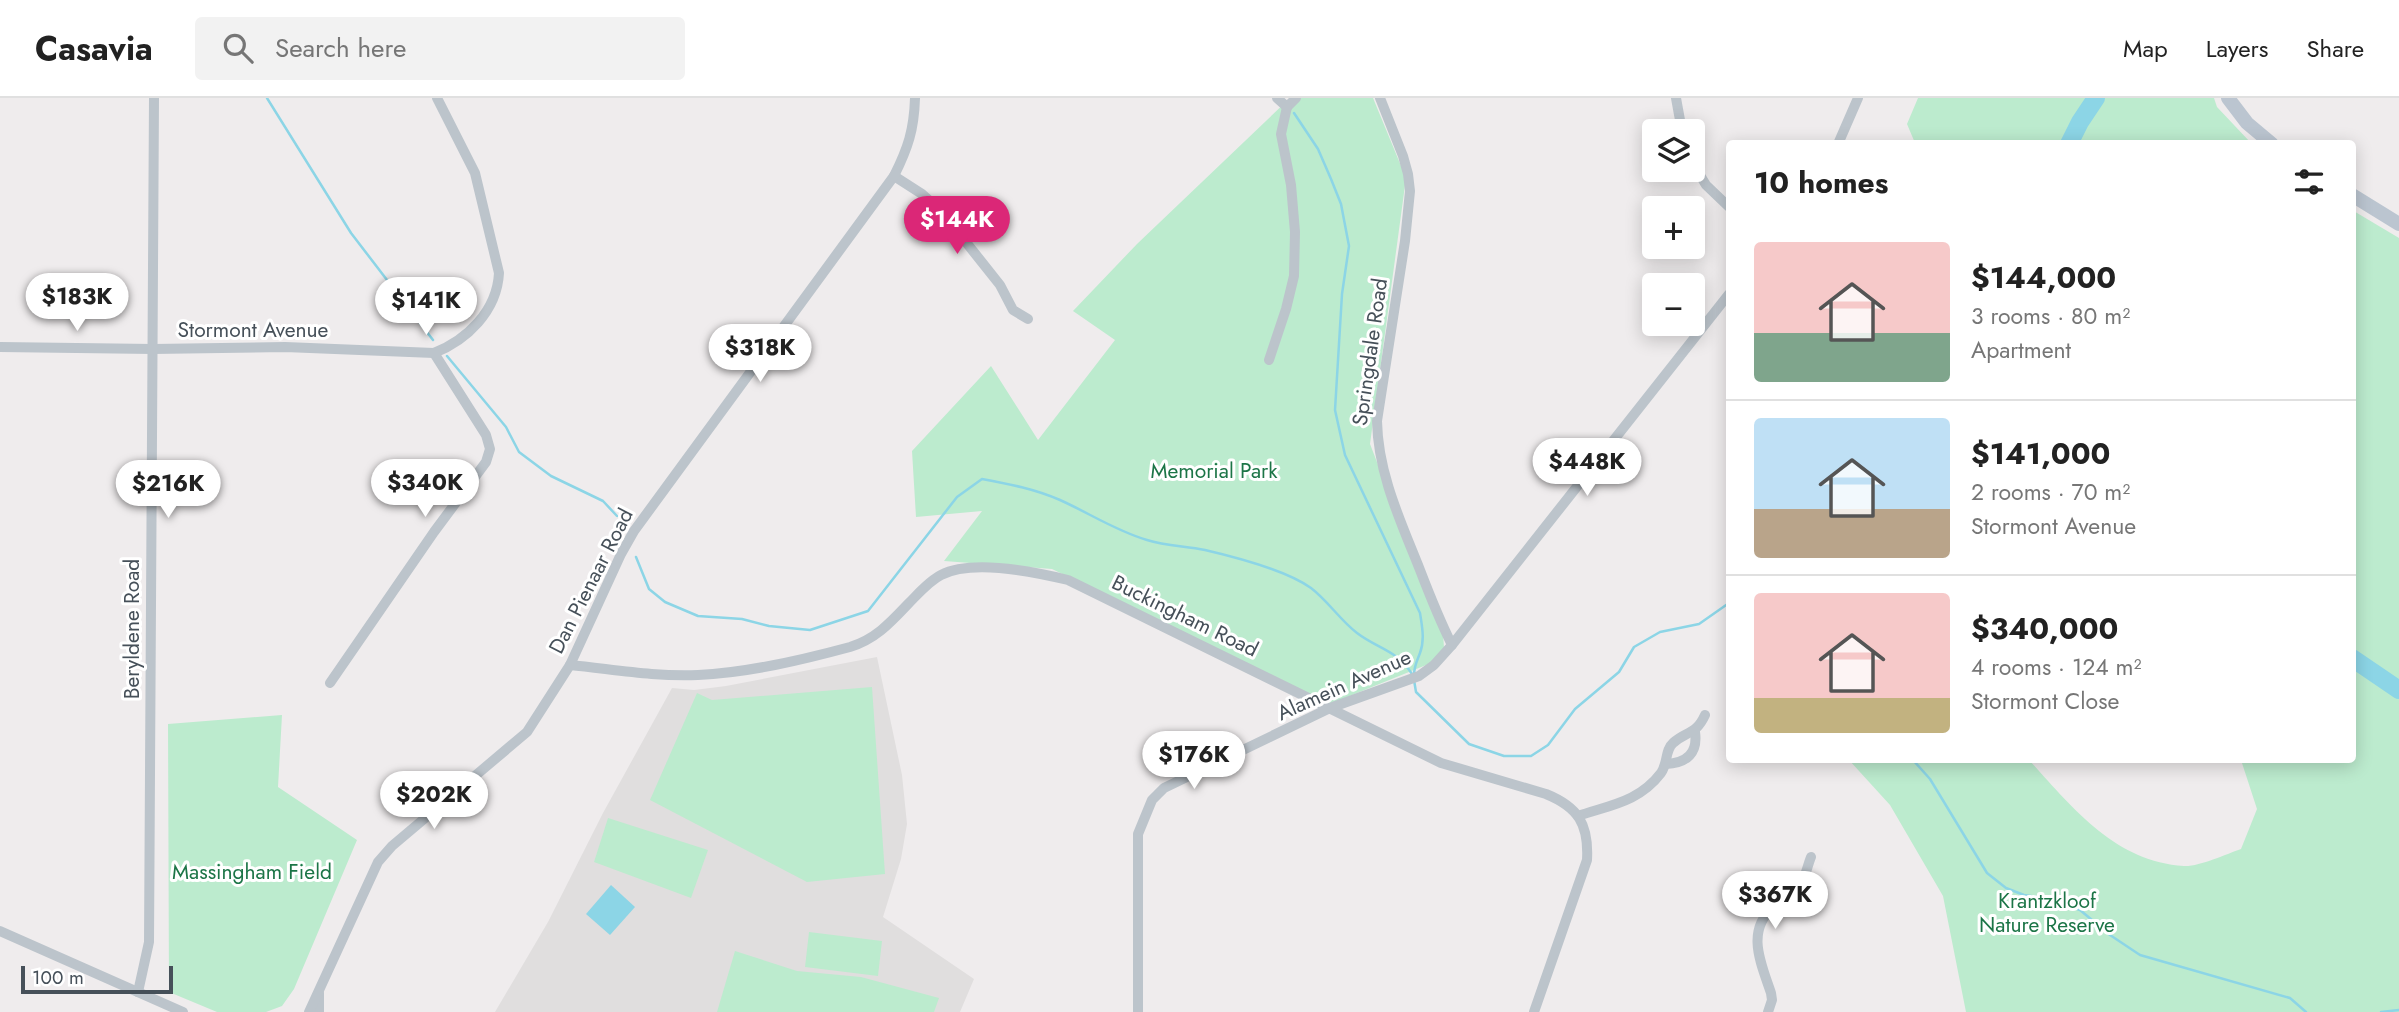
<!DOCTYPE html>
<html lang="en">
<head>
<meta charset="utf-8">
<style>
	body { margin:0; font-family:Jost,sans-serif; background:#f2f2f2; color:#222; height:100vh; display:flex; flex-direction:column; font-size:26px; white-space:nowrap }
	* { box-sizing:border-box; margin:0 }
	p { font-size:23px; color:#767676 }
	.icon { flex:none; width:38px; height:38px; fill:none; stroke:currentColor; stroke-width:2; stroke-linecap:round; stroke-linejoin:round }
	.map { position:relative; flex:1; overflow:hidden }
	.side { position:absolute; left:1726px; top:42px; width:630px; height:623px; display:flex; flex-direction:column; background:#fff; border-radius:7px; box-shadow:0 4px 18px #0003 }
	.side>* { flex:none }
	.fabs { position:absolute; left:1642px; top:21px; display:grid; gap:14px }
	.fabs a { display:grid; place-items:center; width:63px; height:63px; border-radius:7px; background:#fff; box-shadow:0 4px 18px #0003; font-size:35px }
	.scale { position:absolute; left:21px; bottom:18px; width:152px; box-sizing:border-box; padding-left:7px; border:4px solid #465059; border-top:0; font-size:19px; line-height:24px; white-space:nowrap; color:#465059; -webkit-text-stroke:5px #fff; paint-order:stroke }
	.price { position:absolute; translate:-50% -60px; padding:0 16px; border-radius:24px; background:#fff; color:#222; font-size:23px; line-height:46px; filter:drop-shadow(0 2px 4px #0008) }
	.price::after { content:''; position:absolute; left:50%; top:42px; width:21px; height:16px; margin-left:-10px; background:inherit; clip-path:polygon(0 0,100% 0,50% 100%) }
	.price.selected { background:#db2777; color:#fff }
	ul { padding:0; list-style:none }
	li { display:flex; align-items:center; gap:21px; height:175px; padding:0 28px }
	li+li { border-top:2px solid #e0e0e0 }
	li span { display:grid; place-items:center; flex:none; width:196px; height:140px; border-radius:7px; color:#555 }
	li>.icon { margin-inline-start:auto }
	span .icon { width:84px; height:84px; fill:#fffc; stroke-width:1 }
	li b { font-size:30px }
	h2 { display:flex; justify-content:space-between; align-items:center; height:84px; padding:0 28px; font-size:30px }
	header { display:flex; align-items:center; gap:42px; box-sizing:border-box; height:98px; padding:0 35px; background:#fff; border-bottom:2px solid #e0e0e0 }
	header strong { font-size:33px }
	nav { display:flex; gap:38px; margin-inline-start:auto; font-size:24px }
	.search { width:490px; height:63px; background:#f2f2f2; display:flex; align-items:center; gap:18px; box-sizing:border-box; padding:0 24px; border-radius:7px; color:#767676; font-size:26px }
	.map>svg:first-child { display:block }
</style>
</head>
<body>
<header>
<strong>Casavia</strong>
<div class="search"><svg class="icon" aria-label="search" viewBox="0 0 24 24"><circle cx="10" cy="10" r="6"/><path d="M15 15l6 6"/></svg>Search here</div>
<nav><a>Map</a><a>Layers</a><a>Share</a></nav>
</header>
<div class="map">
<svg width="2399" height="914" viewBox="0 0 2399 914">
	<rect width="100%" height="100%" fill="#efeced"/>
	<path fill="#e0dede" d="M877 559 902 677 907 726 901 761 883 819 974 881 960 914H495L548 824 603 715 672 590 694 592 726 588Z"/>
	<g fill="#bcebce">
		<path d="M1290 0H1373L1406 80 1370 346 1443 535 1444 550 1441 561 1330 606 1052 471 944 463 982 413 916 419 912 353 991 268 1038 342 1115 242 1073 213 1137 146Z"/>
		<path d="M1918 0H2214L2217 9 2251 45H1915L1907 26Z"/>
		<path d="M2352 112 2399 140V914H1966L1943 798 1890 707 1849 662H2029C2072 709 2115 764 2184 768 2198 769 2227 756 2241 751L2257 711 2241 662H2352Z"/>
		<path d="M872 589 885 776 807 784 650 702 697 595 712 602Z"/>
		<path d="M282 617 278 689 357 742 294 891 282 908 266 914H217L169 894 168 626Z"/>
		<path d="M608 720 708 752 691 800 594 764Z"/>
		<path d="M809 834 882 843 878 878 805 869Z"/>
		<path d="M735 853 797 873 861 879 939 900 934 914H717Z"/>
	</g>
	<path fill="#8cd5e6" d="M611 787 635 809 610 837 586 816Z"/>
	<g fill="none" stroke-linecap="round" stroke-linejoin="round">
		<g stroke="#8cd5e6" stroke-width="2.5">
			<path d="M267 0 351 135 433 242"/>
			<path d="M1294 15 1318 51 1331 81 1341 106 1349 148 1342 196 1335 312 1345 357 1420 515C1422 528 1425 542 1420 555 1417 563 1414 568 1414 577"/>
			<path d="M447 258 506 329 519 354 551 378 603 403 617 418"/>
			<path d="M636 459 649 491 665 504 698 518 742 521 769 528 810 532 868 513 957 399 982 381C1009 386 1035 391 1060 402 1089 415 1116 433 1147 442 1166 448 1186 448 1205 452 1235 459 1287 473 1311 490 1328 503 1340 522 1357 535 1378 551 1397 552 1412 576"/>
			<path d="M1414 582 1416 594 1469 646 1504 658H1531L1548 647 1575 611 1619 574 1634 549 1660 534 1699 526 1729 505"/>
			<path d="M1913 662 1930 681 1987 775 2006 790 2024 797 2050 801 2080 812 2110 837 2140 857 2290 900 2306 914"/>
			<path d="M2381 914 2399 912"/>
		</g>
		<g stroke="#8cd5e6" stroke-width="18">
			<path d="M2069 46 2080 24 2096 0"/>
			<path d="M2352 560 2399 592"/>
		</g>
		<g stroke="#bcc4cb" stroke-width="10">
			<path d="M1277 0 1287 9 1296 0"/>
			<path d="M1380 0 1403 58 1408 76 1410 93 1405 143 1377 323C1378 376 1401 424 1420 472 1430 498 1440 523 1452 547"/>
			<path d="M1676 0 1682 33"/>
			<path d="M1838 46 1858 0"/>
			<path d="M1692 64 1706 87 1729 109"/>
			<path d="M894 78 922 96 942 114 1000 187 1013 212 1028 221"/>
			<path d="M0 249 153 251 285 249 434 255C467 242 497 213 499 175L475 75 437 0"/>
			<path d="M1269 262 1286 211 1294 178 1295 134 1291 87 1281 36 1287 9"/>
			<path d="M570 567C612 571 655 579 698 577 748 575 802 562 850 549 876 541 891 524 909 505 919 495 929 483 941 477 972 461 1035 474 1068 482L1441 665 1546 696C1578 709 1589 726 1587 762L1534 914"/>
			<path d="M330 585 434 434 486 364 490 351 486 337 434 255"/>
			<path d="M1666 666C1687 665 1698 655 1695 634"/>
			<path d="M1578 718C1610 707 1639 704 1661 675 1668 665 1665 652 1673 645 1686 633 1696 637 1705 617"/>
			<path d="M0 833 183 914"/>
			<path d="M138 894 149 844 154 0"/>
			<path d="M319 895V914"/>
			<path d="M309 914 378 764 392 748 527 634 570 567 621 456 634 433 894 78C908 50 914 32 915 0"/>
			<path d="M1138 914V736L1152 702 1164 690 1330 610 1419 578 1434 567 1452 547 1729 196"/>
			<path d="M1768 914 1772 902 1771 895C1761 865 1745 833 1774 808 1780 802 1791 801 1797 794 1804 785 1807 769 1811 759"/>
		</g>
		<g stroke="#bbc5d0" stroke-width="14">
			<path d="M2228 0 2247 25 2272 46"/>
			<path d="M2352 97 2399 126"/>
		</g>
	</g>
	<g text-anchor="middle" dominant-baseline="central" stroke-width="6" stroke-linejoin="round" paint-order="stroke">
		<g font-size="21" fill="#465059" stroke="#fff">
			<text x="253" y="232">Stormont Avenue</text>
			<text transform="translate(1370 254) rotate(-82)">Springdale Road</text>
			<text transform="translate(591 483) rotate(-63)">Dan Pienaar Road</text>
			<text transform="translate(1185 518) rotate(26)">Buckingham Road</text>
			<text transform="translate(132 531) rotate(-90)">Beryldene Road</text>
			<text transform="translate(1344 587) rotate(-24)">Alamein Avenue</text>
		</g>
		<g font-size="21" fill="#1c7547" stroke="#fff">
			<text x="1214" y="373">Memorial Park</text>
			<text x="252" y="774">Massingham Field</text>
			<text x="2047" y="803">Krantzkloof<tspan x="2047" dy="24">Nature Reserve</tspan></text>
		</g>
	</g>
</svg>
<div class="fabs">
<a><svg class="icon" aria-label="layers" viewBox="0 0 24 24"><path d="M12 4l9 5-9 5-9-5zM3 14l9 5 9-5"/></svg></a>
<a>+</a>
<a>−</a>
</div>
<div class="scale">100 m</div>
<b class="price selected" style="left:957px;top:158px">$144K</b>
<b class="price" style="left:77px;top:235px">$183K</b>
<b class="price" style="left:426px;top:239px">$141K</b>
<b class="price" style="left:760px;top:286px">$318K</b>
<b class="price" style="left:1587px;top:400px">$448K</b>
<b class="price" style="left:425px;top:421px">$340K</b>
<b class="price" style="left:168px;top:422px">$216K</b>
<b class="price" style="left:1194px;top:693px">$176K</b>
<b class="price" style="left:434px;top:733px">$202K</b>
<b class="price" style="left:1775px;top:833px">$367K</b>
<section class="side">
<h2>10 homes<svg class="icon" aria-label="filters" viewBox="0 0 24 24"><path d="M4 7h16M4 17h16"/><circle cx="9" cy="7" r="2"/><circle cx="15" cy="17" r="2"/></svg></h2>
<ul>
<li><span style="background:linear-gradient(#f6c9c9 65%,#7fa58c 0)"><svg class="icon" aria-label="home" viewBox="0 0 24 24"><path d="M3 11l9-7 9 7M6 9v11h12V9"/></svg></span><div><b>$144,000</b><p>3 rooms · 80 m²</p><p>Apartment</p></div></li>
<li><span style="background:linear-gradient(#bfe0f5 65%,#b9a48a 0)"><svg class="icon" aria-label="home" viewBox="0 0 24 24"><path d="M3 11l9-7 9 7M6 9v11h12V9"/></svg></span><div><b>$141,000</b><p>2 rooms · 70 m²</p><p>Stormont Avenue</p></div></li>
<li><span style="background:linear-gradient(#f6c9c9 75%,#c2b280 0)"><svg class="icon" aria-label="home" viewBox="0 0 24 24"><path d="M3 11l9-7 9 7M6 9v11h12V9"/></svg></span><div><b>$340,000</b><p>4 rooms · 124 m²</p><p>Stormont Close</p></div></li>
</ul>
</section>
</div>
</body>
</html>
